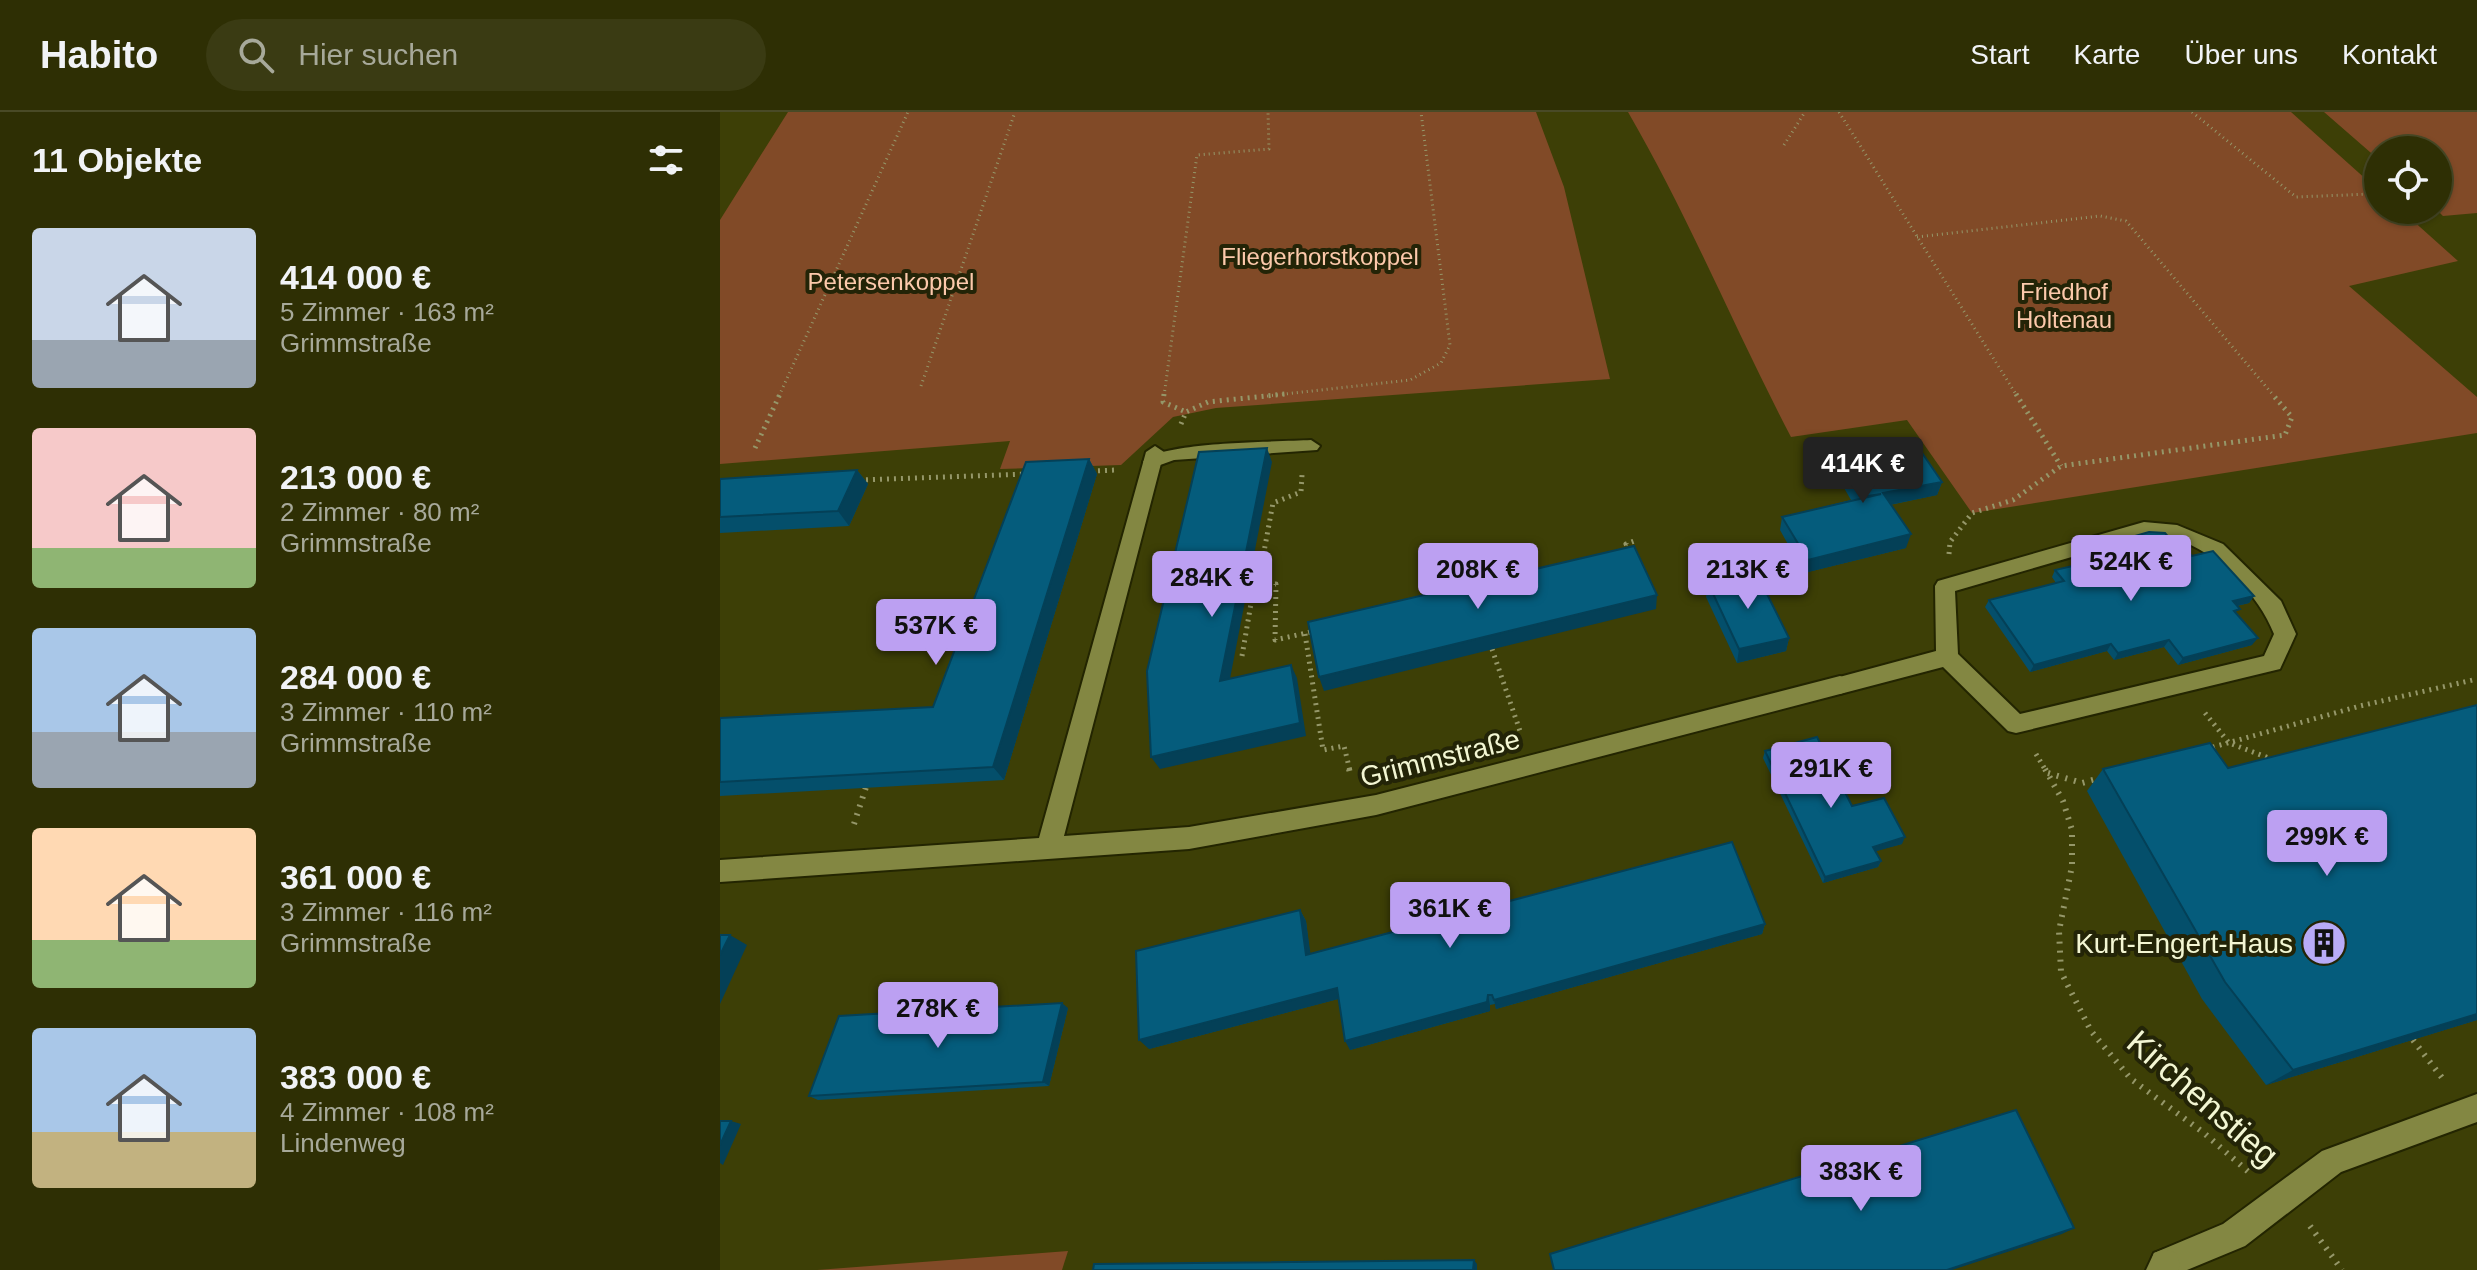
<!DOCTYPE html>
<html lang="de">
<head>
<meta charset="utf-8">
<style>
	body { margin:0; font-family:Arial,sans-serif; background:#3a3b13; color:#f1f3f6; height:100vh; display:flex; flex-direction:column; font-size:30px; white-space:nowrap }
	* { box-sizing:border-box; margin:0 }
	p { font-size:26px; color:#a7a99a }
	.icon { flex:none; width:44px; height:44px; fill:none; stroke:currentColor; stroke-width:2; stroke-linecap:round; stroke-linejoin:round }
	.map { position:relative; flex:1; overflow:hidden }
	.details { display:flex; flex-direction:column; background:#2e2f04; width:720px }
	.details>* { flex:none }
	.fabs { position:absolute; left:1644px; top:24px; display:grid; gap:16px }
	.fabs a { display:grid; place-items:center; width:88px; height:88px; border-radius:50%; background:#2e2f04; box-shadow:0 2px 6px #0004,0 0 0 2px #494a26; font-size:40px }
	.price { position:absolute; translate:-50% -68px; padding:0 18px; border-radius:8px; background:#bca0f2; color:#111; font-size:26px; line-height:52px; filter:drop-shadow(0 2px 4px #0008) }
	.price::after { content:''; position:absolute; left:50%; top:48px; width:24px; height:18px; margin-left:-12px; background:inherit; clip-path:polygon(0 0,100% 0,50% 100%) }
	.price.selected { background:#222; color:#fff }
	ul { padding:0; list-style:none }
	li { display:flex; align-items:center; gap:24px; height:200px; padding:0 32px }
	li span { display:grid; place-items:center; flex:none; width:224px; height:160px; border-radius:8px; color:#555 }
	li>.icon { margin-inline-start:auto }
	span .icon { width:96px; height:96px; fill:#fffc; stroke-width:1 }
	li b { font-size:34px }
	h2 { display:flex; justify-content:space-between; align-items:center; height:96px; padding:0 32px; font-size:34px }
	header { display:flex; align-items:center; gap:48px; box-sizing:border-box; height:112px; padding:0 40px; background:#2e2f04; border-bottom:2px solid #494a26 }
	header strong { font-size:38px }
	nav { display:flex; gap:44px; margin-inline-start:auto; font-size:28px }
	.search { width:560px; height:72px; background:#3a3b13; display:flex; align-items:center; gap:20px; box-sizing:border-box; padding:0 28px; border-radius:44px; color:#a7a99a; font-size:30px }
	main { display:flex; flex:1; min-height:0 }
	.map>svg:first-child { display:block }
</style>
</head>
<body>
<header>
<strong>Habito</strong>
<div class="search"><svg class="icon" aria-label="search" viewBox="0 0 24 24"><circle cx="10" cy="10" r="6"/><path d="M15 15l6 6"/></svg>Hier suchen</div>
<nav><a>Start</a><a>Karte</a><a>Über uns</a><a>Kontakt</a></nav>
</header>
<main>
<section class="details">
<h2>11 Objekte<svg class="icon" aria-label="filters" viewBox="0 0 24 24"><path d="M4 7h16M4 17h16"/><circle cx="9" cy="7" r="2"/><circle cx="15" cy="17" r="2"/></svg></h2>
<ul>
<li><span style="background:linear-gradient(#c9d6e8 70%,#9aa5b1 0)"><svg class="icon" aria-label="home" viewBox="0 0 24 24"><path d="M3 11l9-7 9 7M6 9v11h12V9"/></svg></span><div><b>414 000 €</b><p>5 Zimmer · 163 m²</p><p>Grimmstraße</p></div></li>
<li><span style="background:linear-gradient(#f6c9c9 75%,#8fb573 0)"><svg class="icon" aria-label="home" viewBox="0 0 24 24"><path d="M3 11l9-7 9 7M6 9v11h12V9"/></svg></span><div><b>213 000 €</b><p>2 Zimmer · 80 m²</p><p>Grimmstraße</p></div></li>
<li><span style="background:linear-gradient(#a9c7e8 65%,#9aa5b1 0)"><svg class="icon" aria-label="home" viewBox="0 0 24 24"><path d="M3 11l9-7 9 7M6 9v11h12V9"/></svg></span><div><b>284 000 €</b><p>3 Zimmer · 110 m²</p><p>Grimmstraße</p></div></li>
<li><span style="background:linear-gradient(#ffd9b3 70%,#8fb573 0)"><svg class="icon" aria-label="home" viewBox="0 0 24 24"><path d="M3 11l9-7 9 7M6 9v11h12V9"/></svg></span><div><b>361 000 €</b><p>3 Zimmer · 116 m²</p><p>Grimmstraße</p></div></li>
<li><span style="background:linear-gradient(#a9c7e8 65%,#c2b280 0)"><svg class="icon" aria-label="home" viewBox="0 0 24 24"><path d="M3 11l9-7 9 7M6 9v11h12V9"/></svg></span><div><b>383 000 €</b><p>4 Zimmer · 108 m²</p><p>Lindenweg</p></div></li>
</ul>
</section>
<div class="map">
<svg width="1757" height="1158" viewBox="0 0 1757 1158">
	<rect width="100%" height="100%" fill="#3d3f06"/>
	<g fill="#814a27">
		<path d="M68 0H816L844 75 890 267 496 296 453 305 401 353 280 357 290 329 0 352V108Z"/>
		<path d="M908 0H1571L1658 78V98H1681L1738 149 1629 174 1757 285V321L1252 401 1187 308 1071 325C1015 218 969 105 908 0Z"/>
		<path d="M1604 0H1757V101L1723 104 1717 98 1718 38H1658V47Z"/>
		<path d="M348 1139 342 1158H97Z"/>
	</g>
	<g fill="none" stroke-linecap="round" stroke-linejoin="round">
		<g stroke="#232501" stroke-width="4">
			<g id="service">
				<path d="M591 328 600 334 597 338 454 348 432 356 423 350C439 329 559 330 591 328Z"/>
				<path d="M1424 410 1457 413 1503 432 1561 489 1576 522 1560 557 1296 621 1288 619 1223 555 1120 582 1112 579 1109 573 1112 567 1216 539 1215 474 1218 469ZM1424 424C1434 425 1446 425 1456 427 1497 440 1539 483 1554 522L1544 544 1300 602 1238 542 1235 479Z"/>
				<path d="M1757 982V1010L1621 1060 1525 1134 1467 1158H1432L1430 1152 1434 1141 1503 1112 1602 1039Z"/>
			</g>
		</g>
		<g stroke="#232501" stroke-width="4">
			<g id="minor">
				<path d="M435 334 444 340 344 724 469 715 656 683 1120 564 1128 567 1131 573 1128 579 1120 582 656 703 469 737 0 770V748L319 726 426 340Z"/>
				<path d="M1445 1137 1456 1141 1460 1152 1458 1158H1426L1434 1141Z"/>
			</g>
		</g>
		<g stroke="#959769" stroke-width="3" stroke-dasharray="1 4" stroke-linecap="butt">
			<path d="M1119 0 1297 284"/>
			<path d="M1472 0 1576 85 1651 82"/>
			<path d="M1064 33 1085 0"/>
			<path d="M1197 125 1380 104 1406 109 1554 284"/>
			<path d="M201 274 295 0"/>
			<path d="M59 284 188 0"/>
			<path d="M444 284 477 43 549 37 548 0"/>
			<path d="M547 284 690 268 721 251 730 233 701 0"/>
		</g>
		<g stroke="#959769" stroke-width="5" stroke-dasharray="2 5" stroke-linecap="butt">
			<path d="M444 282 443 290 466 300"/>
			<path d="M1296 282 1341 354"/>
			<path d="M461 312 466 300 488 290 565 282"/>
			<path d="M35 336 60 282"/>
			<path d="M371 359 397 358"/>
			<path d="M139 368 309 362"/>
			<path d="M910 439 906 432 917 428"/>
			<path d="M1229 442 1230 430 1252 401 1293 388 1341 354 1565 323 1572 305 1552 282"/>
			<path d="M531 445H543L553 391 581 380 582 363"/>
			<path d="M534 473 556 472 555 528 595 519"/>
			<path d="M585 522 603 638 624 634 630 659"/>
			<path d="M772 537 800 619"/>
			<path d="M522 544 539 445"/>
			<path d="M1485 601 1509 631 1554 648"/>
			<path d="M1486 637 1640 594 1757 567"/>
			<path d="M1316 642 1326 659"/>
		</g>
		<g stroke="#959769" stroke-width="6" stroke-dasharray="2 7" stroke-linecap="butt">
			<path d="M629 657 631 665"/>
			<path d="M1325 657 1343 689 1352 718V754L1339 819 1341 860 1371 919 1411 967 1484 1021 1531 1062"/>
			<path d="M1328 661 1362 671 1380 666"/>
			<path d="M134 712 147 672"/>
			<path d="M1693 928 1723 967"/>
			<path d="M1590 1114 1622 1158"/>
		</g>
		<use href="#service" fill="#838742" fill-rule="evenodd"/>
		<use href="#minor" fill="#838742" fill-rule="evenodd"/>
	</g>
	<g fill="#044f6b">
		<path d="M369 347 377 362 284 668 0 684V606L213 595Z"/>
		<path d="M1119 348 1222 370 1217 383 1170 393 1186 436 1084 461 1060 418 1062 405 1131 388 1116 362Z"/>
		<path d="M137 358 148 372 129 414 0 421V367Z"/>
		<path d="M1373 436 1461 440 1472 444 1534 484 1529 491 1517 494 1516 501 1532 533 1458 553 1444 535 1394 548 1387 539 1310 560 1265 495 1269 488 1336 471 1332 465 1335 458 1374 449 1369 443Z"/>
		<path d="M988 471 1069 526 1066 539 1017 551 986 485Z"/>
		<path d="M1045 639 1132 694 1182 732 1155 739 1161 749 1158 755 1103 771 1043 646Z"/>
		<path d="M1508 656 1757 908 1546 973 1482 887 1367 679 1383 657Z"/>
		<path d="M580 798 586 809 590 842 1045 812 1042 822 776 897 775 892 770 893V899L630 938 618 887 429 937Z"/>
		<path d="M348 896 329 974 98 988 89 984Z"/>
	</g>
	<g fill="#044057">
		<path d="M547 336 552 350 507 582 500 569Z"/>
		<path d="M369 347 377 362 284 668 273 655Z"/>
		<path d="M137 358 148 372 129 414 118 399Z"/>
		<path d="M1222 370 1217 383 1159 395 1163 381Z"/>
		<path d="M1191 422 1186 436 1084 461 1088 448Z"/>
		<path d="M937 483 936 497 604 579 599 565Z"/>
		<path d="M1534 484 1529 491 1507 496 1513 489Z"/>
		<path d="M1069 526 1066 539 1017 551 1019 537Z"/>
		<path d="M1538 526 1532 533 1458 553 1463 546Z"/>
		<path d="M1449 528 1444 535 1394 548 1398 541Z"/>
		<path d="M1391 532 1387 539 1310 560 1314 553Z"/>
		<path d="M571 553 577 566 586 624 440 657 431 645Z"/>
		<path d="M1185 725 1182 732 1150 741 1153 735Z"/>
		<path d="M1161 749 1158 755 1103 771 1105 765Z"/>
		<path d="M580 798 586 809 592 853 586 843Z"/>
		<path d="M1045 812 1042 822 776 897 774 888Z"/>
		<path d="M10 823 27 833 0 892V843Z"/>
		<path d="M617 876 622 886 429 937 419 928Z"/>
		<path d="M768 883 770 893V899L630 938 625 929Z"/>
		<path d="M342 891 348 896 329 974 323 970Z"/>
		<path d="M1757 902V908L1546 973 1573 958Z"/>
		<path d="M11 1009 21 1012 3 1053 0 1051V1033Z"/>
		<path d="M1354 1116 1342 1122 1232 1158H1227Z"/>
		<path d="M754 1148 757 1152V1158H753Z"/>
	</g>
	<g fill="#055c7c" stroke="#044057" stroke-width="2">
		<path d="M1198 335 1222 370 1163 381 1191 422 1088 448 1062 405 1161 382 1141 385 1119 348Z"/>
		<path d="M547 336 500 569 571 553 580 611 431 645 427 559 479 340Z"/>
		<path d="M369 347 273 655 0 670V606L213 595 306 350Z"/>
		<path d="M137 358 118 399 0 405V367Z"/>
		<path d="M1429 420 1445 421 1461 440 1466 438 1472 444 1493 439 1534 484 1513 489 1520 497 1514 499 1538 526 1463 546 1449 528 1398 541 1391 532 1314 553 1269 488 1344 469 1335 458 1383 447 1373 436Z"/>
		<path d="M914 434 937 483 599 565 588 510Z"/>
		<path d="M1036 460 1069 526 1019 537 988 471Z"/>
		<path d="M1757 593V902L1573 958 1505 870 1383 657 1490 631 1508 656Z"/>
		<path d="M1097 625 1132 694 1164 686 1185 725 1153 735 1161 749 1105 765 1045 639Z"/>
		<path d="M1012 730 1045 812 774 888 772 883H768L767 890 625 929 617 876 419 928 416 839 580 798 586 843Z"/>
		<path d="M0 823H10L0 843Z"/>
		<path d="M342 891 323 970 89 984 119 904Z"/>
		<path d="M1296 998 1354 1116 1227 1158H834L830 1142Z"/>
		<path d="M0 1009H11L0 1033Z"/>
		<path d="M754 1148 753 1158H373L374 1152Z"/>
	</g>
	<defs>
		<g id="building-disc" transform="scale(2.3)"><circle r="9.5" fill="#b8abf7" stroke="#232407"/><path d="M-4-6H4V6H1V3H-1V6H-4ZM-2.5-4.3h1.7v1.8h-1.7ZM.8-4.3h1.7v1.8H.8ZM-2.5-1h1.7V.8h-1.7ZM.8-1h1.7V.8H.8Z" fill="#111"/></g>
	</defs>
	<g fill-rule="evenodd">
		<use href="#building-disc" x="1604" y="831"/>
	</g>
	<g text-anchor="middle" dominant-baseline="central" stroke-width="8" stroke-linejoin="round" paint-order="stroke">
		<g font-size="24" fill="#fcc9ab" stroke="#232407">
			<text x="600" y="144">Fliegerhorstkoppel</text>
			<text x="171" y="169">Petersenkoppel</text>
			<text x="1344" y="179">Friedhof<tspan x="1344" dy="28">Holtenau</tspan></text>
		</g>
		<g font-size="28" fill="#f3f6d3" stroke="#232407">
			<text transform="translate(720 646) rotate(-14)">Grimmstraße</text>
		</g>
		<g font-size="28" fill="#f3f6d3" stroke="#232407" text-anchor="end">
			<text x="1573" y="831">Kurt-Engert-Haus</text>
		</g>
		<g font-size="34" fill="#f3f6d3" stroke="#232407">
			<text transform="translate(1483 986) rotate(41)">Kirchenstieg</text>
		</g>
	</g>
</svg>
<div class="fabs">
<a><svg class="icon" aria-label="locate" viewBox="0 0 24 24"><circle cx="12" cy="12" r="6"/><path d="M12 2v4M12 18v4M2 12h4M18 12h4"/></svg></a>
</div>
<b class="price selected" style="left:1143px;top:393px">414K €</b>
<b class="price" style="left:1411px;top:491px">524K €</b>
<b class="price" style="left:758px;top:499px">208K €</b>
<b class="price" style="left:1028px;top:499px">213K €</b>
<b class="price" style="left:492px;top:507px">284K €</b>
<b class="price" style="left:216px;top:555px">537K €</b>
<b class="price" style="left:1111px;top:698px">291K €</b>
<b class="price" style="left:1607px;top:766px">299K €</b>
<b class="price" style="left:730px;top:838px">361K €</b>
<b class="price" style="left:218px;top:938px">278K €</b>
<b class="price" style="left:1141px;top:1101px">383K €</b>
</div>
</main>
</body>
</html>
